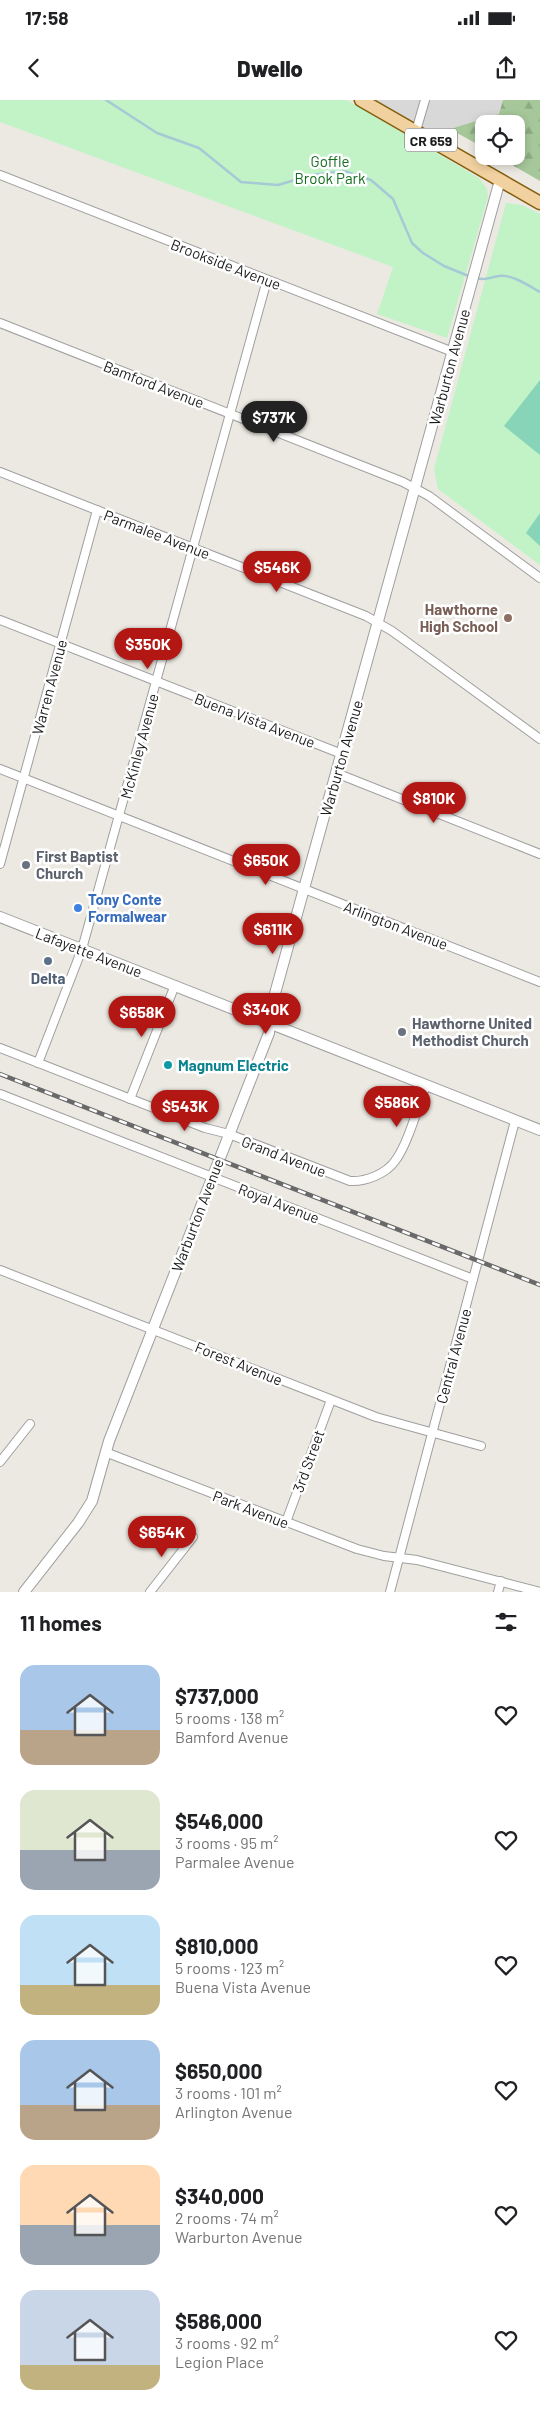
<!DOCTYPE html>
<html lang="en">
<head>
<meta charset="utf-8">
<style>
	body { margin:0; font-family:Barlow,sans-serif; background:#f6f6f6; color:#202124; height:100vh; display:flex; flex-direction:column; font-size:19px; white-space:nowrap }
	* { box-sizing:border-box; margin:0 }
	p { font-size:16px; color:#757577 }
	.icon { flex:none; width:28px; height:28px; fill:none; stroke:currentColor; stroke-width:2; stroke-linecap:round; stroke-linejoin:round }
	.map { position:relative; height:1492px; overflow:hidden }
	.sheet { display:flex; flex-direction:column; background:#fff; flex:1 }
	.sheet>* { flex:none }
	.buttons { position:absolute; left:475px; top:15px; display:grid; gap:10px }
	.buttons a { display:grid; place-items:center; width:50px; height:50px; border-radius:10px; background:#fff; box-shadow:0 2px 8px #0003; font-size:25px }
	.price { position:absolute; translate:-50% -42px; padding:0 11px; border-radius:18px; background:#b31713; color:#fff; font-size:16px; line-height:32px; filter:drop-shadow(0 1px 2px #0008) }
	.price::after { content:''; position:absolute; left:50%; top:30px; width:15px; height:11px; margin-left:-8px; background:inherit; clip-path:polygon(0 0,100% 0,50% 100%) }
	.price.on { background:#222; color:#fff }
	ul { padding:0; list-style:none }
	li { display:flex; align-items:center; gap:15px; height:125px; padding:0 20px }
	li span { display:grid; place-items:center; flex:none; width:140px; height:100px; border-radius:15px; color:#555 }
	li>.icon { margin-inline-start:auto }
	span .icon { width:60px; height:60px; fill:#fffc; stroke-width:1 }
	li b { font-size:21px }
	h2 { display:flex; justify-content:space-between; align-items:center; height:60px; padding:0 20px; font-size:21px }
	.status { display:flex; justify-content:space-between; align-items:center; height:35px; padding:0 25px; background:#fff; direction:ltr }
	.status svg { height:14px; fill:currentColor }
	header { display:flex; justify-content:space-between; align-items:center; height:65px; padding:0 20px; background:#fff; font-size:22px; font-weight:800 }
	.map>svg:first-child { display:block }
</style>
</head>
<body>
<div class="status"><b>17:58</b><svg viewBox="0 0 49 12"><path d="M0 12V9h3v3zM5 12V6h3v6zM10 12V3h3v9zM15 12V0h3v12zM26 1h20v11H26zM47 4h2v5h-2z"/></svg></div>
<header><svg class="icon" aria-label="back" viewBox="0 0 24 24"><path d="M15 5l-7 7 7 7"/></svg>Dwello<svg class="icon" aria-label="share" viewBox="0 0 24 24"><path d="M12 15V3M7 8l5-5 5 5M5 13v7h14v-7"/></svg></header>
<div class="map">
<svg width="540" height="1492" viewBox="0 0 540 1492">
	<defs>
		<pattern id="forest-firs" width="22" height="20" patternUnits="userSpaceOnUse" patternTransform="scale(1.25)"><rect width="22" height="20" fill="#a6c79a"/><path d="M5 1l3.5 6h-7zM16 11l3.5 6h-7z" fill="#8eaa84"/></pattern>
	</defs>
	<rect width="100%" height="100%" fill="#ece9e2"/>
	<path fill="#d9d8d8" d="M353 0H503L500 14 450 29 427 47Z"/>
	<path fill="url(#forest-firs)" d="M503 0H540V81L497 56H516V24H484V48L450 29 499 14Z"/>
	<g fill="#c1f3c7">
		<path d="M0 0H347L479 78 487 89 488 97 447 238 377 214 393 167 0 22Z"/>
		<path d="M506 103 522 105 540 114V465L438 389 434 369Z"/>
	</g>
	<g fill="#87d4b8">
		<path d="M540 280V355L504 326Z"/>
		<path d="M540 413V446L526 433Z"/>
	</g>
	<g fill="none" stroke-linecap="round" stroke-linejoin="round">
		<g stroke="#a6c9d5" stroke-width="2.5">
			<path d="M106 0 157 33 199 48 241 82 278 85 312 75 344 71 371 80 393 99 412 143 423 153 444 166 471 177"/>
			<path d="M476 178C489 181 488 177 499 176 512 174 529 186 540 192"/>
		</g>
		<g stroke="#9f9f9f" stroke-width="10">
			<g id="minor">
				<path d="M416 31 425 0"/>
				<path d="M0 75 453 252"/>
				<path d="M0 223 403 382 429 396 540 478"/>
				<path d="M0 372 366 516 392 531 540 639"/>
				<path d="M0 520 342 654"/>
				<path d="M0 669 540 882"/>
				<path d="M336 673 540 754"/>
				<path d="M0 764 97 410"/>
				<path d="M0 948 205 1028 229 1034 350 1081C365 1082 386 1074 395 1061 408 1044 418 1006 426 985"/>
				<path d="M38 963 82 849 267 180"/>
				<path d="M0 994 473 1179"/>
				<path d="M130 999 175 885"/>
				<path d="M0 1170 376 1317 481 1346"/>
				<path d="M105 1352 357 1449 384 1456 417 1460 540 1492"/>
				<path d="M0 1362 30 1324"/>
				<path d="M286 1422 331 1300"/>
				<path d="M150 1492 193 1437"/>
				<path d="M390 1492 515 1021"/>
				<path d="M498 1492 501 1481"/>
			</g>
		</g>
		<g stroke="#9f9f9f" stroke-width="12">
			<g id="tertiary">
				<path d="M0 817 540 1030"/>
				<path d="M24 1492 78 1423 92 1401 109 1341 269 933 271 908 500 80"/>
			</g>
		</g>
		<g stroke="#84600e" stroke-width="15">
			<path id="primary" d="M361 0 540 103"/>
		</g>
		<use href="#minor" stroke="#fff" stroke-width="8"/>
		<use href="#tertiary" stroke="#fff" stroke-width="10"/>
		<use href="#primary" stroke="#f2d1a1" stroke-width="12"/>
		<g stroke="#696969" stroke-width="4.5">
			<path id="rail" d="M0 974 540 1185"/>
		</g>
		<use href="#rail" stroke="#fff" stroke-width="2.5" stroke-dasharray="8" stroke-linecap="butt"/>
	</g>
	<circle fill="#8d6e63" stroke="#fff" stroke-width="2" cx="508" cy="518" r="5"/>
	<g fill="#6b7280" stroke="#fff" stroke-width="2">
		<circle cx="26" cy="765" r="5"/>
		<circle cx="402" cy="932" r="5"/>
	</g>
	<circle fill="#3f7fe0" stroke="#fff" stroke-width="2" cx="78" cy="808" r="5"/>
	<circle fill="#5c6f8a" stroke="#fff" stroke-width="2" cx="48" cy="861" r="5"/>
	<circle fill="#0f9aa8" stroke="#fff" stroke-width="2" cx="168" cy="965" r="5"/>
	<g text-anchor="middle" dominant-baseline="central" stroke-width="5" stroke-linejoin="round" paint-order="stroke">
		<rect fill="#fff" stroke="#5f5f5f" stroke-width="1" x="405" y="28.5" width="52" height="23" rx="4"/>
		<g font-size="14" font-weight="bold" fill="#1b1b1b">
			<text x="431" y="40">CR 659</text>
		</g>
		<g font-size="15" fill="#156d1f" stroke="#fff">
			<text x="330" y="61">Goffle<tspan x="330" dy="17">Brook Park</tspan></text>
		</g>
		<g font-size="15" fill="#1b1b1b" stroke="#fff">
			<text transform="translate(226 164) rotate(21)">Brookside Avenue</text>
			<text transform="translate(449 267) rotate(-75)">Warburton Avenue</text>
			<text transform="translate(154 284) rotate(21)">Bamford Avenue</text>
			<text transform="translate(157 434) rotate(21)">Parmalee Avenue</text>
			<text transform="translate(49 587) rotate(-75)">Warren Avenue</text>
			<text transform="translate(255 620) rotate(21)">Buena Vista Avenue</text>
			<text transform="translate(139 646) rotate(-75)">McKinley Avenue</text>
			<text transform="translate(341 658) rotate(-74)">Warburton Avenue</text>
			<text transform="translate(396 825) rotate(21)">Arlington Avenue</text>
			<text transform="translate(89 852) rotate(21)">Lafayette Avenue</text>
			<text transform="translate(284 1056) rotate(21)">Grand Avenue</text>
			<text transform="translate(279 1103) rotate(21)">Royal Avenue</text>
			<text transform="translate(197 1115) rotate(-69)">Warburton Avenue</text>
			<text transform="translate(453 1256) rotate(-75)">Central Avenue</text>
			<text transform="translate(239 1263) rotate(22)">Forest Avenue</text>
			<text transform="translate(308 1361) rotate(-70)">3rd Street</text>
			<text transform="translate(251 1409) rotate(21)">Park Avenue</text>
		</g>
		<g font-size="15" font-weight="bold" fill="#785e54" stroke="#fff" text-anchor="end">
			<text x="498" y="509">Hawthorne<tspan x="498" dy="17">High School</tspan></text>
		</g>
		<g font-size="15" font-weight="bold" fill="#5b616d" stroke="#fff" text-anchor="start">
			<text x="36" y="756">First Baptist<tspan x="36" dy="17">Church</tspan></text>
			<text x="412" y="923">Hawthorne United<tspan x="412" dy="17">Methodist Church</tspan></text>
		</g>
		<g font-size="15" font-weight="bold" fill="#366cbe" stroke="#fff" text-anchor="start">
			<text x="88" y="799">Tony Conte<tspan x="88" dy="17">Formalwear</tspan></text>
		</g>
		<g font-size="15" font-weight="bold" fill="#4e5e75" stroke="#fff">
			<text x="48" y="878">Delta</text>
		</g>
		<g font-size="15" font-weight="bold" fill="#0d838f" stroke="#fff" text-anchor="start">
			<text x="178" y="965">Magnum Electric</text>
		</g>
	</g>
</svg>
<div class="buttons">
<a><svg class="icon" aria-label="locate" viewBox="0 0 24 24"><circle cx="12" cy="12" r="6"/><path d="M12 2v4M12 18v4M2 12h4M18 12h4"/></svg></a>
</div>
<b class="price on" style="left:274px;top:343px">$737K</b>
<b class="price" style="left:277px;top:493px">$546K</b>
<b class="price" style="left:148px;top:570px">$350K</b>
<b class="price" style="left:434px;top:724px">$810K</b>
<b class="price" style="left:266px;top:786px">$650K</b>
<b class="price" style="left:273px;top:855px">$611K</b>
<b class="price" style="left:266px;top:935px">$340K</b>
<b class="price" style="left:142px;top:938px">$658K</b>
<b class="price" style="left:397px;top:1028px">$586K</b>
<b class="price" style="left:185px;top:1032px">$543K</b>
<b class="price" style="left:162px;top:1458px">$654K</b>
</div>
<section class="sheet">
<h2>11 homes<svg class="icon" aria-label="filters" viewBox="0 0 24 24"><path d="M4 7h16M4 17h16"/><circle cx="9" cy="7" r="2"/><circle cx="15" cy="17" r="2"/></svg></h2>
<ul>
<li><span style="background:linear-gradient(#a9c7e8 65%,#b9a48a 0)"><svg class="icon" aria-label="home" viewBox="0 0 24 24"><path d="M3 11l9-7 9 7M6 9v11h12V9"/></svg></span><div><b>$737,000</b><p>5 rooms · 138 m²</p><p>Bamford Avenue</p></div><svg class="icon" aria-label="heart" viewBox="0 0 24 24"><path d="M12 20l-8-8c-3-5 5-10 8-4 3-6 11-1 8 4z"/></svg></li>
<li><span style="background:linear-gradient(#dfe7d0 60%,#9aa5b1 0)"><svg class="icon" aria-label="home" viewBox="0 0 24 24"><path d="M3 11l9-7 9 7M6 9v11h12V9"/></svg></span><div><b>$546,000</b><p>3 rooms · 95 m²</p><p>Parmalee Avenue</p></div><svg class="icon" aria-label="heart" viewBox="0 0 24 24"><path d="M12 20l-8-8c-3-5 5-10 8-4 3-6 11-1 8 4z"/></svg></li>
<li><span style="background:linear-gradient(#bfe0f5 70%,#c2b280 0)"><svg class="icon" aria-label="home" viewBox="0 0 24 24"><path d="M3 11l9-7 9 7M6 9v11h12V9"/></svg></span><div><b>$810,000</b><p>5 rooms · 123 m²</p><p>Buena Vista Avenue</p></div><svg class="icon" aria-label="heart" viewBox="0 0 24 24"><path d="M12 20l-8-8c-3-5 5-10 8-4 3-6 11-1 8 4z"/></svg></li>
<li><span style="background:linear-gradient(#a9c7e8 65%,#b9a48a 0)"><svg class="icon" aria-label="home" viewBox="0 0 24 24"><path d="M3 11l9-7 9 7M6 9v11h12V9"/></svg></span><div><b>$650,000</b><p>3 rooms · 101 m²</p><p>Arlington Avenue</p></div><svg class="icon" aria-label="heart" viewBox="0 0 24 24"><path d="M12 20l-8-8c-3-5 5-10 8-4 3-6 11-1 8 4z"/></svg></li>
<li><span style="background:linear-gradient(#ffd9b3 60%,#9aa5b1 0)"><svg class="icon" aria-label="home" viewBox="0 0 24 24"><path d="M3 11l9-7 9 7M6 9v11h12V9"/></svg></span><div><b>$340,000</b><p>2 rooms · 74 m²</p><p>Warburton Avenue</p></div><svg class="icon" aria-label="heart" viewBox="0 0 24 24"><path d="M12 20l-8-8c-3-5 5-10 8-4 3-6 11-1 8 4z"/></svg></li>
<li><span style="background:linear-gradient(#c9d6e8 75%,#c2b280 0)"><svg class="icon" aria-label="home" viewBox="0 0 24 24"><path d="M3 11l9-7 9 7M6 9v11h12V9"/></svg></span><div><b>$586,000</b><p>3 rooms · 92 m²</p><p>Legion Place</p></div><svg class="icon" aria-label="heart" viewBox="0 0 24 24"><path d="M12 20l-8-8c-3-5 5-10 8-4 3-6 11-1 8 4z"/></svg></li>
</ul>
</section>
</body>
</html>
